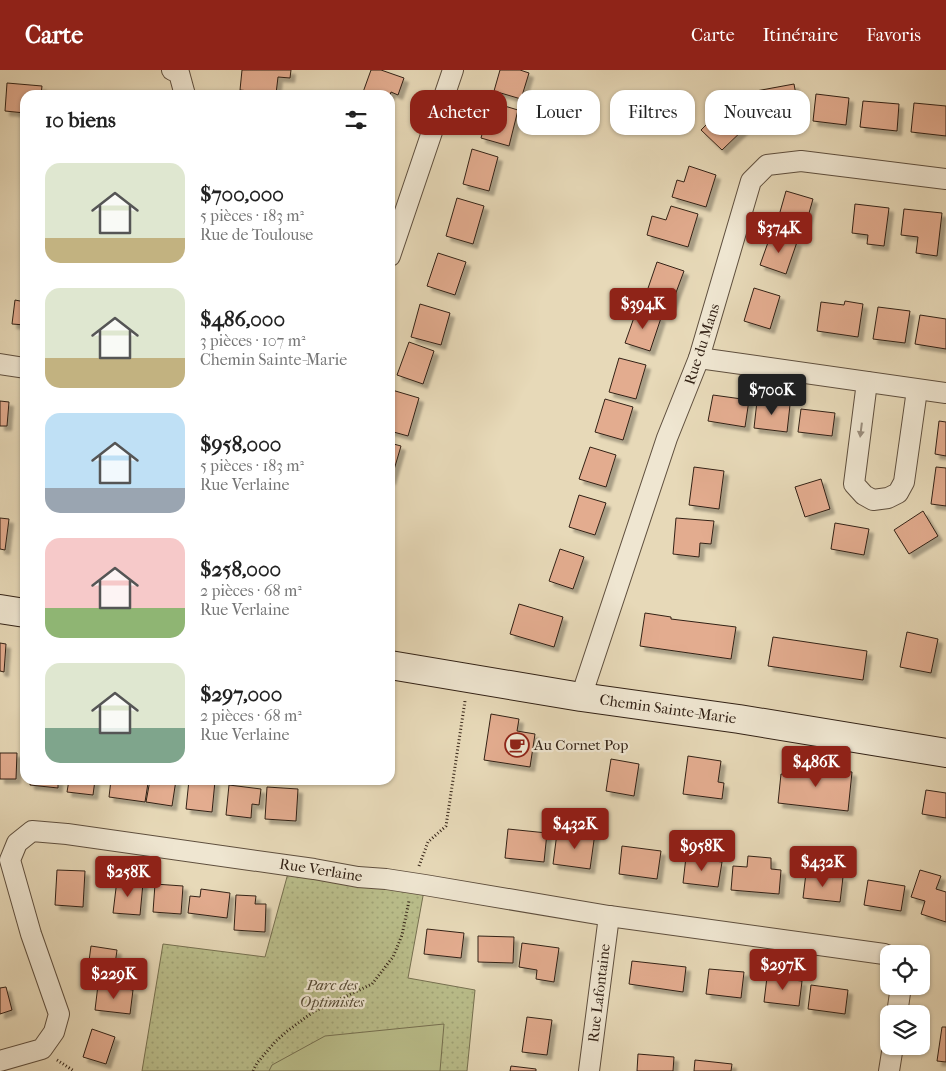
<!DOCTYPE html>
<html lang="fr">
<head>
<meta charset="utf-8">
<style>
	body { margin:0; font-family:"IM FELL French Canon",serif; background:#f6f6f6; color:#222; height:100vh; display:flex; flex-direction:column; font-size:19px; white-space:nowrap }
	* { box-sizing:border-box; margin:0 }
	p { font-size:16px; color:#767676 }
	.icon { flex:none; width:28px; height:28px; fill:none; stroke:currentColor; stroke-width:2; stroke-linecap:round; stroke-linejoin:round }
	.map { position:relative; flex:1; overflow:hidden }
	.panel { position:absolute; left:20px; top:20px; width:375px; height:695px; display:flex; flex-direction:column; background:#fff; border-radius:15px; box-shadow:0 1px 4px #0004 }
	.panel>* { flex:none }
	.top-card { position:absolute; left:410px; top:20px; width:460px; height:45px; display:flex; gap:10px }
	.controls { position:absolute; left:880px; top:875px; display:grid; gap:10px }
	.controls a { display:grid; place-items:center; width:50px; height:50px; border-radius:10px; background:#fff; box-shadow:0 1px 4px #0004; font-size:25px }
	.price { position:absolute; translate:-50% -42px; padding:0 11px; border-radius:5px; background:#8f2418; color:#fff; font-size:16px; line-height:32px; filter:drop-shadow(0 1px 2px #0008) }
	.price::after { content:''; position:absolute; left:50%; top:30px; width:15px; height:11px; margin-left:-8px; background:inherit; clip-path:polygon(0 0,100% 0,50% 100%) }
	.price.on { background:#222; color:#fff }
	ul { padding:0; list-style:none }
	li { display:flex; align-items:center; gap:15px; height:125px; padding:0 25px }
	li span { display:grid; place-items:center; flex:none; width:140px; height:100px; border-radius:15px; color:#555 }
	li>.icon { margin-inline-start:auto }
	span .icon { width:60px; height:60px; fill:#fffc; stroke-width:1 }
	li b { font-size:21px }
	h2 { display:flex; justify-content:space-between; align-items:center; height:60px; padding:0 25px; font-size:21px }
	.chip { padding:0 18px; border-radius:15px; background:#fff; box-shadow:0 1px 4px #0004; font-size:18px; line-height:45px }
	.chip.on { background:#8f2418; color:#fff }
	header { display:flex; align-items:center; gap:30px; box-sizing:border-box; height:70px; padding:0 25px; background:#8f2418; color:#fff }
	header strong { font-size:24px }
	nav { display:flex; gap:28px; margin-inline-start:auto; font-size:18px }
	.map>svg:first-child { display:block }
</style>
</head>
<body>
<header>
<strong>Carte</strong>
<nav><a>Carte</a><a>Itinéraire</a><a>Favoris</a></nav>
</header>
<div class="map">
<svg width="946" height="1001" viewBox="0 0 946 1001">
	<defs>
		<pattern id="park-dots" width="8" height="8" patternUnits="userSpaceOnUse" patternTransform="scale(1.25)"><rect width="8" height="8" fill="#babe8b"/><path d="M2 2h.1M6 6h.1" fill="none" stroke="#a0a377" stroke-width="1.8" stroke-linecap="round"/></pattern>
		<filter id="shadow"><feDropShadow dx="4.5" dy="4.5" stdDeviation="1" flood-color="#0004"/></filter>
	</defs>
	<rect width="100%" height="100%" fill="#e7d9b8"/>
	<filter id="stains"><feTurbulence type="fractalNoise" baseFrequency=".004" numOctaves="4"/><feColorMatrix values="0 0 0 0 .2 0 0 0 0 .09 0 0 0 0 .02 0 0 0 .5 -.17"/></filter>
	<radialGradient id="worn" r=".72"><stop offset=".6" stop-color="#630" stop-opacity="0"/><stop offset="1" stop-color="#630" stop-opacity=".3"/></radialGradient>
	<path fill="url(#park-dots)" stroke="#767050" d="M290 796 425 815 408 908 475 920 467 1001H142L163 874 265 887Z"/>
	<path fill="#babe8b" stroke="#767050" d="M444 954 440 1001H269L272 995 325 966Z"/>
	<g fill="#e3ac8f" stroke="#322115" filter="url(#shadow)">
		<path d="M242 0H291L290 8 278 7 276 24 240 20Z"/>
		<path d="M371 0H381L404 8 398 25 391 22 390 25H362Z"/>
		<path d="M500 0H520L529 3 521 29 494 21Z"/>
		<path d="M7 13 42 16 41 25H25V43L5 41Z"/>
		<path d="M794 14 799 41 760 48 756 21Z"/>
		<path d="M816 24 849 28 846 55 813 51Z"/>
		<path d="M863 31 899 34 897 61 860 57Z"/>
		<path d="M491 32 518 40 509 76 481 68Z"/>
		<path d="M914 33 946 36V66L911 62Z"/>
		<path d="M726 35 747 56 722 80 701 60Z"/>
		<path d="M472 79 498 87 489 121 463 114Z"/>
		<path d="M689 96 716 105 706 137 672 127 677 110 684 112Z"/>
		<path d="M786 121 813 129 803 164 776 156Z"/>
		<path d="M457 128 484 136 473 174 446 166Z"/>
		<path d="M855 134 889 138 884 176 867 174 868 165 852 163Z"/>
		<path d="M671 136 698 144 688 177 647 165 652 146 666 150Z"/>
		<path d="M904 139 942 143 937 186 916 183 918 167 901 165Z"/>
		<path d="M771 164 797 172 786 204 760 195Z"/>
		<path d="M438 183 466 192 455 225 427 216Z"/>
		<path d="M657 192 684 201 671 236 645 227Z"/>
		<path d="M754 218 780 226 770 259 744 251Z"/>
		<path d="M15 230 25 232V255L12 254Z"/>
		<path d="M845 231 863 234 858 267 817 261 821 232 844 235Z"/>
		<path d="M420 234 450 243 441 275 411 267Z"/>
		<path d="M878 237 910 241 905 273 873 269Z"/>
		<path d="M637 239 661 248 650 281 625 273Z"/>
		<path d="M920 245 946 249V279L915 274Z"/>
		<path d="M409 272 434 281 423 314 397 305Z"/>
		<path d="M619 288 646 295 636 329 609 322Z"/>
		<path d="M392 320 419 328 408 366 390 361V329Z"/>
		<path d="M713 325 749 330 745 357 708 351Z"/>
		<path d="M605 329 633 337 623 370 595 362Z"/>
		<path d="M0 331 9 332 7 356H0Z"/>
		<path d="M757 331 790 335 787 362 754 358Z"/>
		<path d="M801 339 835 343 832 366 798 362Z"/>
		<path d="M939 351 946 352V386L935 384Z"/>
		<path d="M390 373 401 376 391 410H390Z"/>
		<path d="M590 377 616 385 606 417 579 409Z"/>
		<path d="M694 397 724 401 719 439 689 435Z"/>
		<path d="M936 397 946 398V436L931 434Z"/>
		<path d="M821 409 830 439 805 447 795 417Z"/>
		<path d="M579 425 606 433 595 465 569 457Z"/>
		<path d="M923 441 938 466 909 484 894 460Z"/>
		<path d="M0 448 9 449 5 480 0 479Z"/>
		<path d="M676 448 714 451 711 474 700 473 699 487 673 484Z"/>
		<path d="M835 453 869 459 864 485 831 479Z"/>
		<path d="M25 456V483L21 482Z"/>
		<path d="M560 479 584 487 573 519 549 511Z"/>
		<path d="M519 534 563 547 554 577 510 564Z"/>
		<path d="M645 543 671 547V549L736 557 731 589 640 576Z"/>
		<path d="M907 562 938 569 931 603 900 597Z"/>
		<path d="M773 567 867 581 863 610 768 596Z"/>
		<path d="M0 573 6 574 4 602 0 601Z"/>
		<path d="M491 644 519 649 517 661 535 664 530 697 484 690Z"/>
		<path d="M0 683H17L16 709H0Z"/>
		<path d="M688 686 721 691 718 712 724 713 722 729 683 724Z"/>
		<path d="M611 689 639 694 634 726 606 721Z"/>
		<path d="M795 695 852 702 848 741 778 733 781 704 794 706Z"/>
		<path d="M30 710H58V718L30 715Z"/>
		<path d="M69 710H95L93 725 67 722Z"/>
		<path d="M111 710H140L139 712 148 713 145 732 109 727Z"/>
		<path d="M150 710H176L172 736 146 732Z"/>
		<path d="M189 710 215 711 212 742 186 739Z"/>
		<path d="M229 715 261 719 259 735 252 734 251 748 226 745Z"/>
		<path d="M267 717 298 719 296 751 265 749Z"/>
		<path d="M926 720 946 723V748L922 744Z"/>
		<path d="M508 759 547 763 544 792 505 788Z"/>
		<path d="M577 760 595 763 590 799 553 794 557 763 576 766Z"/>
		<path d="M622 776 661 781 657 809 619 804Z"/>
		<path d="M748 786 771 788V799L781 800 779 824 731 820 733 796 747 797Z"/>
		<path d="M686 787 722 792 718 817 683 813Z"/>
		<path d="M57 800 85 801 83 837 55 835Z"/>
		<path d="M920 800 941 806 936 819 946 822V852L921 844 925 831 911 827Z"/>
		<path d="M806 803 843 807 840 832 803 828Z"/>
		<path d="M117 810 143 813 140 845 113 843Z"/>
		<path d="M868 810 905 816 901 841 864 835Z"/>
		<path d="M155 814 183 816 181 844 153 842Z"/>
		<path d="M201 819 230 823 227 848 188 843 190 826 200 827Z"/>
		<path d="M236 825 256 826 255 834H266L265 862 234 860Z"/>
		<path d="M427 859 464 863 461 888 424 884Z"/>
		<path d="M478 866 514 867 513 893 478 892Z"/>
		<path d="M522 873 559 878 554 912 536 909 537 900 519 897Z"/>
		<path d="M91 876 117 880 113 909 87 906Z"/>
		<path d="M122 891 141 893 140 911 120 909Z"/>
		<path d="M632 891 686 897 683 922 629 914Z"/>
		<path d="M709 899 744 902 741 928 706 924Z"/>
		<path d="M767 907 802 911 799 936 764 932Z"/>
		<path d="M98 915 133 920 130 944 95 940Z"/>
		<path d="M811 915 848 920 845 944 808 939Z"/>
		<path d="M6 917 12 940 0 944V918Z"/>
		<path d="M527 947 552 950 547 985 522 982Z"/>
		<path d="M942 957H946V992L937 991Z"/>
		<path d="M92 959 115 967 106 994 83 987Z"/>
		<path d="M638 984 674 987 673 1001H637Z"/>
		<path d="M695 990 732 994 731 1001H694Z"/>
		<path d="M511 996 536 999V1001H510Z"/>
	</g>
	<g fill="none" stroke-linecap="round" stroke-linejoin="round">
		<g stroke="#5f4f3e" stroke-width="22">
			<g id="street">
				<path d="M172 0 179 3 185 25"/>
				<path d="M390 186 453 0"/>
				<path d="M699 288 946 323"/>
				<path d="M0 294 25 298"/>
				<path d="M867 312 854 414 864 425 873 430 888 428 898 423 904 412 917 320"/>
				<path d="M581 627 667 368 699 288 751 111 767 95 801 91 946 109"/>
				<path d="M897 944 901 916"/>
				<path d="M0 991 42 979 54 962 59 944 31 864 10 790 17 773 32 761 67 764 314 799 358 807 386 809 425 815 609 846 884 884 889 886"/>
				<path d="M589 1001 609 846"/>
				<path d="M889 1001 893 976"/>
			</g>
		</g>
		<g stroke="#322115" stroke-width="30">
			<g id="secondary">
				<path d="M0 539 25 543"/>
				<path d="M390 595 581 627 739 649 946 683"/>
			</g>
		</g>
		<g stroke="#322115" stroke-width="3" stroke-dasharray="1 2.5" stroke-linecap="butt">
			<path d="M419 796 428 772 446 756 465 631"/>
			<path d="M57 990 74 1001"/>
			<path d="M253 1001 257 993 275 972 286 962 313 942 372 914 393 887 402 865 409 831"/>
		</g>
		<use href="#street" stroke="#efe6d1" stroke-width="20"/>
		<use href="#secondary" stroke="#efe6d1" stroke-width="28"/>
	</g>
	<defs><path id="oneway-solid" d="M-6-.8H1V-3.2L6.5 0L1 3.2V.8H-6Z" transform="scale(1.25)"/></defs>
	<use fill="#9a8d7c" href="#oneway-solid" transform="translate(861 360) rotate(97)"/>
	<defs>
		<g id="cafe-ring" transform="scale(1.25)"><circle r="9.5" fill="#efe6d1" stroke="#8f2418" stroke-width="1.5"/><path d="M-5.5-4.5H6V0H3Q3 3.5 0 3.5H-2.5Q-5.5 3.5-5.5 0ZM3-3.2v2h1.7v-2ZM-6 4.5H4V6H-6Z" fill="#8f2418"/></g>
	</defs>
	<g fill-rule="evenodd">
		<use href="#cafe-ring" x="517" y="675"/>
	</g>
	<g text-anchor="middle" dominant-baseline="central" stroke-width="4.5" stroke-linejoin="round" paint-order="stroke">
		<g font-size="15" fill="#322115" stroke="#efe6d1">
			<text transform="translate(702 274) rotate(-72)">Rue du Mans</text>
			<text transform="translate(668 639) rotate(8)">Chemin Sainte-Marie</text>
			<text transform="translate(321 800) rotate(9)">Rue Verlaine</text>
			<text transform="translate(599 923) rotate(-83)">Rue Lafontaine</text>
		</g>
		<g font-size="15" fill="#322115" stroke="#efe6d1" text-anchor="start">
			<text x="534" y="675">Au Cornet Pop</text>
		</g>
		<g font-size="15" font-style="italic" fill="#544832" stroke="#efe6d1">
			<text x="332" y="915">Parc des<tspan x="332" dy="17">Optimistes</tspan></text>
		</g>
	</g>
	<rect width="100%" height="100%" filter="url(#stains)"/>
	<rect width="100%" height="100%" fill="url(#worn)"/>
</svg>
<div class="controls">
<a><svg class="icon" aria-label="locate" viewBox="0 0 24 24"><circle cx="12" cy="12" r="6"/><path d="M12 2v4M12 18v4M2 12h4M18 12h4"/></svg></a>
<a><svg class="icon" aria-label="layers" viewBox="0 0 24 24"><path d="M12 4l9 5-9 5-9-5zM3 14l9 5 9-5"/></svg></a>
</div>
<b class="price" style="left:779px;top:184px">$374K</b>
<b class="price" style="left:643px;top:260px">$394K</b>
<b class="price on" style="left:772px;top:346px">$700K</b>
<b class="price" style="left:816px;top:718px">$486K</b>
<b class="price" style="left:575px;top:780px">$432K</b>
<b class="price" style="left:702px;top:802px">$958K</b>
<b class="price" style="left:823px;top:818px">$432K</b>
<b class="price" style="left:128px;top:828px">$258K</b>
<b class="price" style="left:783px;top:921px">$297K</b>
<b class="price" style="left:114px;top:930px">$229K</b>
<div class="top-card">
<a class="chip on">Acheter</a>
<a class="chip">Louer</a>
<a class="chip">Filtres</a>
<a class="chip">Nouveau</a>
</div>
<section class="panel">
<h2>10 biens<svg class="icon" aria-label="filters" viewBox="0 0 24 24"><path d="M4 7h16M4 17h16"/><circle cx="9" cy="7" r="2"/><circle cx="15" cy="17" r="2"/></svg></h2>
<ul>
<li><span style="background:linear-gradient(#dfe7d0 75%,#c2b280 0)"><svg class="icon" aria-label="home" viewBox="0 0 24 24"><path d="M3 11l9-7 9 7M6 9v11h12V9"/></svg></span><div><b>$700,000</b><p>5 pièces · 183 m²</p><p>Rue de Toulouse</p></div></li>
<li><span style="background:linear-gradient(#dfe7d0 70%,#c2b280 0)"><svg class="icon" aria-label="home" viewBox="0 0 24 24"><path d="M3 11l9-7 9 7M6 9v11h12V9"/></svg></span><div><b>$486,000</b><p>3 pièces · 107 m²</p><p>Chemin Sainte-Marie</p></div></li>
<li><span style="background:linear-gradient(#bfe0f5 75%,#9aa5b1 0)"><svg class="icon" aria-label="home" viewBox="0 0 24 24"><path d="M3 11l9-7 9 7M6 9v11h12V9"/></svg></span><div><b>$958,000</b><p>5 pièces · 183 m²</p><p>Rue Verlaine</p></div></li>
<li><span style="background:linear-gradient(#f6c9c9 70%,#8fb573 0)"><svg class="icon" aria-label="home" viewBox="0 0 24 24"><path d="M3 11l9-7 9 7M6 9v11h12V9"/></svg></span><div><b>$258,000</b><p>2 pièces · 68 m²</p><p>Rue Verlaine</p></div></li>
<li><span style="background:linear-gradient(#dfe7d0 65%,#7fa58c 0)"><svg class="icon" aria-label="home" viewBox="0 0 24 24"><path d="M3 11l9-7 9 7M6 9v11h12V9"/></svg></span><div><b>$297,000</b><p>2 pièces · 68 m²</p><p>Rue Verlaine</p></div></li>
</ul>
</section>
</div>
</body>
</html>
